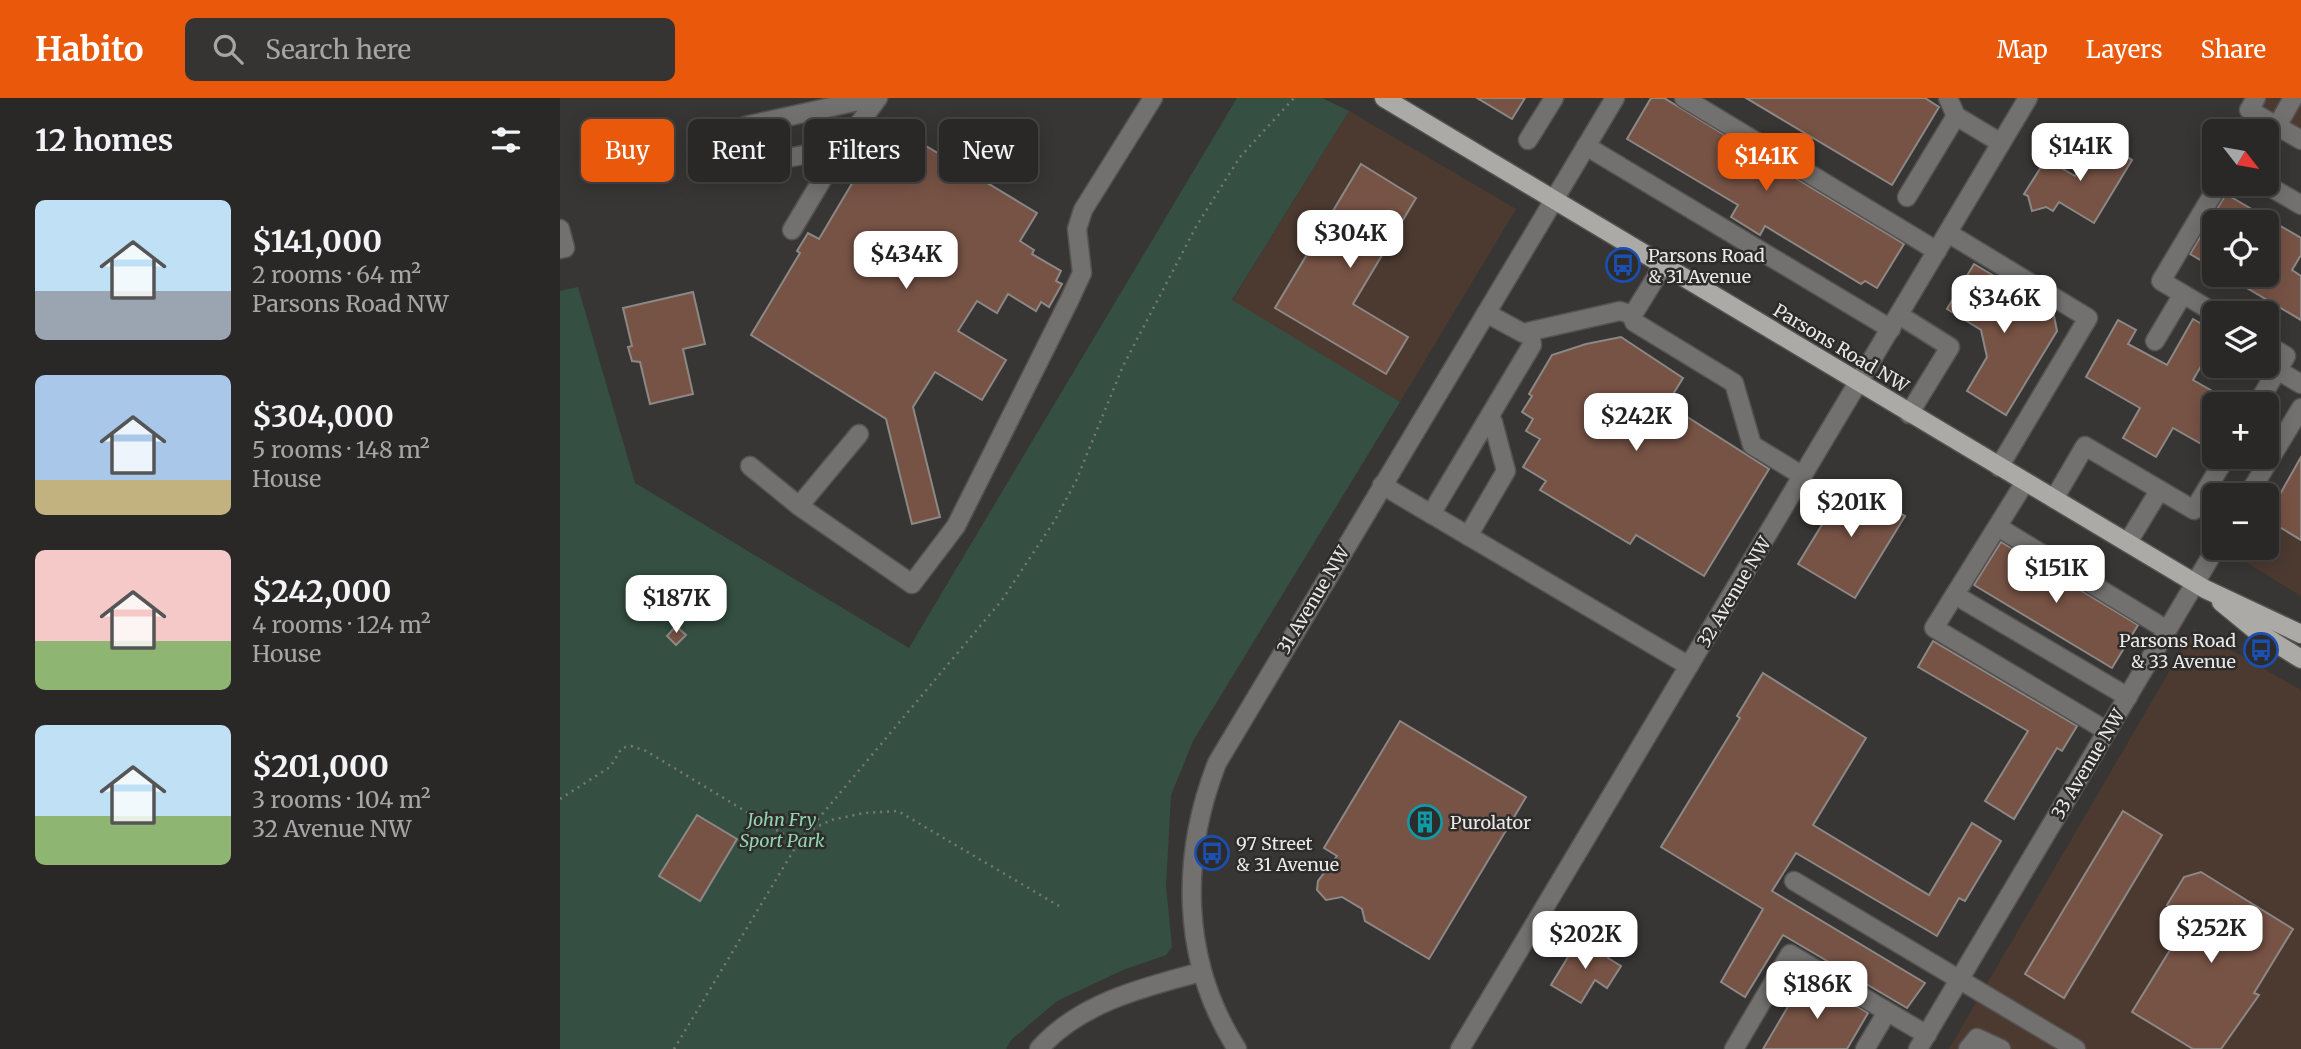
<!DOCTYPE html>
<html lang="en">
<head>
<meta charset="utf-8">
<style>
	body { margin:0; font-family:Merriweather,serif; background:#363433; color:#f1f3f6; height:100vh; display:flex; flex-direction:column; font-size:26px; white-space:nowrap }
	* { box-sizing:border-box; margin:0 }
	p { font-size:23px; color:#a5a6a7 }
	.icon { flex:none; width:38px; height:38px; fill:none; stroke:currentColor; stroke-width:2; stroke-linecap:round; stroke-linejoin:round }
	.map { position:relative; flex:1; overflow:hidden }
	.drawer { display:flex; flex-direction:column; background:#2a2827; width:560px }
	.drawer>* { flex:none }
	.banner { position:absolute; left:21px; top:21px; width:665px; height:63px; display:flex; gap:14px }
	.needle { width:46px; rotate:121deg }
	.fabs { position:absolute; left:1642px; top:21px; display:grid; gap:14px }
	.fabs a { display:grid; place-items:center; width:77px; height:77px; border-radius:10px; background:#2a2827; box-shadow:0 4px 18px #0003,0 0 0 2px #464444; font-size:35px }
	.price { position:absolute; translate:-50% -60px; padding:0 16px; border-radius:14px; background:#fff; color:#222; font-size:23px; line-height:46px; filter:drop-shadow(0 2px 4px #0008) }
	.price::after { content:''; position:absolute; left:50%; top:42px; width:21px; height:16px; margin-left:-10px; background:inherit; clip-path:polygon(0 0,100% 0,50% 100%) }
	.price.current { background:#ea580c; color:#fff }
	ul { padding:0; list-style:none }
	li { display:flex; align-items:center; gap:21px; height:175px; padding:0 35px }
	li span { display:grid; place-items:center; flex:none; width:196px; height:140px; border-radius:10px; color:#555 }
	li>.icon { margin-inline-start:auto }
	span .icon { width:84px; height:84px; fill:#fffc; stroke-width:1 }
	li b { font-size:30px }
	h2 { display:flex; justify-content:space-between; align-items:center; height:84px; padding:0 35px; font-size:30px }
	.pill { padding:0 24px; border-radius:10px; background:#2a2827; box-shadow:0 4px 18px #0003,0 0 0 2px #464444; font-size:24px; line-height:63px }
	.pill.current { background:#ea580c; color:#fff }
	header { display:flex; align-items:center; gap:42px; box-sizing:border-box; height:98px; padding:0 35px; background:#ea580c; color:#fff }
	header strong { font-size:33px }
	nav { display:flex; gap:38px; margin-inline-start:auto; font-size:24px }
	.search { width:490px; height:63px; background:#363433; display:flex; align-items:center; gap:18px; box-sizing:border-box; padding:0 24px; border-radius:10px; color:#a5a6a7; font-size:26px }
	main { display:flex; flex:1; min-height:0 }
	.map>svg:first-child { display:block }
</style>
</head>
<body>
<header>
<strong>Habito</strong>
<div class="search"><svg class="icon" aria-label="search" viewBox="0 0 24 24"><circle cx="10" cy="10" r="6"/><path d="M15 15l6 6"/></svg>Search here</div>
<nav><a>Map</a><a>Layers</a><a>Share</a></nav>
</header>
<main>
<section class="drawer">
<h2>12 homes<svg class="icon" aria-label="filters" viewBox="0 0 24 24"><path d="M4 7h16M4 17h16"/><circle cx="9" cy="7" r="2"/><circle cx="15" cy="17" r="2"/></svg></h2>
<ul>
<li><span style="background:linear-gradient(#bfe0f5 65%,#9aa5b1 0)"><svg class="icon" aria-label="home" viewBox="0 0 24 24"><path d="M3 11l9-7 9 7M6 9v11h12V9"/></svg></span><div><b>$141,000</b><p>2 rooms · 64 m²</p><p>Parsons Road NW</p></div></li>
<li><span style="background:linear-gradient(#a9c7e8 75%,#c2b280 0)"><svg class="icon" aria-label="home" viewBox="0 0 24 24"><path d="M3 11l9-7 9 7M6 9v11h12V9"/></svg></span><div><b>$304,000</b><p>5 rooms · 148 m²</p><p>House</p></div></li>
<li><span style="background:linear-gradient(#f6c9c9 65%,#8fb573 0)"><svg class="icon" aria-label="home" viewBox="0 0 24 24"><path d="M3 11l9-7 9 7M6 9v11h12V9"/></svg></span><div><b>$242,000</b><p>4 rooms · 124 m²</p><p>House</p></div></li>
<li><span style="background:linear-gradient(#bfe0f5 65%,#8fb573 0)"><svg class="icon" aria-label="home" viewBox="0 0 24 24"><path d="M3 11l9-7 9 7M6 9v11h12V9"/></svg></span><div><b>$201,000</b><p>3 rooms · 104 m²</p><p>32 Avenue NW</p></div></li>
</ul>
</section>
<div class="map">
<svg width="1741" height="951" viewBox="0 0 1741 951">
	<rect width="100%" height="100%" fill="#383634"/>
	<g fill="#4c3a31">
		<path d="M1687 0H1741V51L1680 13Z"/>
		<path d="M789 13 956 111 840 304 672 203Z"/>
		<path d="M1741 357V498L1684 463 1691 450H1706V421Z"/>
		<path d="M1634 531 1741 592V951H1389Z"/>
	</g>
	<path fill="#355042" d="M677 0H762L789 13 672 202 840 304 633 643 611 697 606 788 612 849 606 857 563 872 497 903 451 942 446 951H0V193L18 189 75 385 349 550Z"/>
	<g fill="#775345" stroke="#8b8886" stroke-width="2">
		<path d="M917 0H965L952 21Z"/>
		<path d="M1091 0H1104L1344 146 1317 190 1305 183 1301 186 1205 128 1200 137 1171 119 1178 107 1067 41Z"/>
		<path d="M1186 0H1365L1379 9 1332 87Z"/>
		<path d="M328 25 477 115 460 143 474 152 472 156 501 173 496 183 502 186 489 209 481 204 476 213 448 196 437 215 417 203 398 233 446 262 422 302 375 274 353 309 380 419 352 426 326 321 191 237 240 155 237 153 248 135 259 141Z"/>
		<path d="M1537 40 1572 62 1534 125 1499 104 1493 113 1486 109 1472 113 1468 98 1464 96 1486 61 1515 78Z"/>
		<path d="M801 66 856 100 793 206 848 239 826 276 715 210Z"/>
		<path d="M1666 96 1741 140V157L1732 172 1741 178V222L1665 177H1706V124H1654V170L1630 156Z"/>
		<path d="M1414 166 1493 213 1497 233 1446 317 1407 293 1427 259 1421 232 1387 211Z"/>
		<path d="M133 194 145 246 123 251 133 296 90 306 80 264 72 263 68 249 72 248 63 210Z"/>
		<path d="M1633 221 1654 233V246L1633 282 1675 306H1654V353L1613 330 1596 359 1563 340 1580 310 1526 279 1558 222 1576 232 1568 246 1607 267Z"/>
		<path d="M1061 239 1123 280 1107 306 1209 371 1144 478 1076 437 1070 446 980 392 986 383 963 369 980 341 966 333 973 321 962 314 972 298 969 296 992 257 1026 246Z"/>
		<path d="M1741 359V442L1706 421Z"/>
		<path d="M1282 384 1286 386 1287 384 1345 418 1295 500 1238 466 1274 407 1270 404Z"/>
		<path d="M1441 444 1578 527 1552 570 1414 487Z"/>
		<path d="M116 528 126 537 116 547 107 538Z"/>
		<path d="M1373 543 1517 628 1502 653 1497 650 1454 721 1425 703 1468 633 1358 569Z"/>
		<path d="M1203 575 1306 640 1253 727 1369 797 1412 725 1441 743 1405 803 1399 800 1377 838 1236 755 1212 793 1365 885 1347 910 1223 837 1185 899 1161 884 1203 811 1101 749 1180 620 1177 618Z"/>
		<path d="M840 623 966 699 869 861 805 823 802 811 782 799 766 802 757 792 758 783 777 758 764 750Z"/>
		<path d="M1563 713 1602 737 1504 900 1465 876Z"/>
		<path d="M137 717 177 741 140 803 99 778Z"/>
		<path d="M1641 774 1733 831 1694 895 1699 897 1661 951H1633L1572 914 1629 821 1607 807 1624 779Z"/>
		<path d="M1019 841 1037 852 1040 847 1052 853 1048 860 1061 868 1047 890 1035 882 1021 905 991 887Z"/>
		<path d="M1246 878 1308 915 1287 951H1203Z"/>
	</g>
	<g fill="none" stroke-linecap="round" stroke-linejoin="round">
		<g stroke="#555351" stroke-width="21">
			<g id="minor">
				<path d="M1124 0 1377 153"/>
				<path d="M1388 0 1396 18"/>
				<path d="M1696 0 1689 12 1741 42"/>
				<path d="M185 28 312 0"/>
				<path d="M1717 28 1733 0"/>
				<path d="M968 42 994 0"/>
				<path d="M1026 48 1331 231"/>
				<path d="M194 66 281 50"/>
				<path d="M1705 86 1741 107"/>
				<path d="M1347 99 1396 18 1441 45"/>
				<path d="M0 131 5 150 0 151"/>
				<path d="M232 132 281 50 318 0"/>
				<path d="M1388 135 1528 220 1439 369"/>
				<path d="M1103 168 1072 218 1074 224 1174 285 1192 347 1243 378"/>
				<path d="M926 215 963 235 1060 213 1073 217"/>
				<path d="M1655 215 1601 183 1659 86"/>
				<path d="M1339 217 1390 249 1349 316"/>
				<path d="M1595 243 1623 196"/>
				<path d="M1717 272 1741 286"/>
				<path d="M1697 306 1726 258 1706 246"/>
				<path d="M190 368 239 408 352 486 396 428 509 203 522 175 517 131 523 112 593 0"/>
				<path d="M1465 384 1374 530 1547 633"/>
				<path d="M822 387 1129 568"/>
				<path d="M1688 397 1741 310"/>
				<path d="M1494 401 1525 348 1634 412 1666 359"/>
				<path d="M239 408 299 336"/>
				<path d="M871 416 972 247 970 234"/>
				<path d="M1438 429 1607 532"/>
				<path d="M908 438 946 373 933 324 929 321"/>
				<path d="M1568 444 1599 393"/>
				<path d="M1395 497 1568 599"/>
				<path d="M1234 783 1516 951"/>
				<path d="M479 951C519 905 584 889 641 874"/>
				<path d="M677 951C621 863 620 760 657 665L1055 0"/>
				<path d="M900 951 1468 0"/>
				<path d="M1174 951 1230 856 1367 937"/>
				<path d="M1305 951 1327 914"/>
				<path d="M1358 951 1656 450"/>
				<path d="M1408 951 1417 940 1441 951"/>
			</g>
		</g>
		<g stroke="#555351" stroke-width="21">
			<g id="major">
				<path d="M824 0 1645 491 1741 536"/>
				<path d="M1661 504 1695 532 1741 561"/>
			</g>
		</g>
		<g stroke="#797775" stroke-width="2.5" stroke-dasharray="2 5" stroke-linecap="butt">
			<path d="M0 701 50 669 62 650 71 648 86 653 238 745 442 502 495 422 516 383 563 268 637 127 680 59 734 0"/>
			<path d="M253 731 271 722 304 715 338 713 499 808"/>
			<path d="M114 951 238 745"/>
		</g>
		<use href="#minor" stroke="#72716f" stroke-width="18"/>
		<use href="#major" stroke="#acaaa7" stroke-width="18"/>
	</g>
	<defs>
		<g id="bus-ring" transform="scale(1.75)"><circle r="9.5" fill="#2e2c2a" stroke="#1a4fb4" stroke-width="1.5"/><path d="M-5-6H5V4H4V6H2V4H-2V6H-4V4H-5ZM-3.5-4V0h7V-4ZM-3.5 1.2v1.5H-2V1.2ZM2 1.2v1.5H3.5V1.2Z" fill="#1a4fb4"/></g>
		<g id="building-ring" transform="scale(1.75)"><circle r="9.5" fill="#2e2c2a" stroke="#0f9aa8" stroke-width="1.5"/><path d="M-4-6H4V6H1V3H-1V6H-4ZM-2.5-4.3h1.7v1.8h-1.7ZM.8-4.3h1.7v1.8H.8ZM-2.5-1h1.7V.8h-1.7ZM.8-1h1.7V.8H.8Z" fill="#0f9aa8"/></g>
	</defs>
	<g fill-rule="evenodd">
		<use href="#bus-ring" x="1063" y="167"/>
		<use href="#bus-ring" x="1701" y="552"/>
		<use href="#building-ring" x="865" y="724"/>
		<use href="#bus-ring" x="652" y="755"/>
	</g>
	<g text-anchor="middle" dominant-baseline="central" stroke-width="5" stroke-linejoin="round" paint-order="stroke">
		<g font-size="18" fill="#ebe9e8" stroke="#2e2c2a" text-anchor="start">
			<text x="1088" y="157">Parsons Road<tspan x="1088" dy="21">&amp; 31 Avenue</tspan></text>
			<text x="1676" y="542" text-anchor="end">Parsons Road<tspan x="1676" dy="21">&amp; 33 Avenue</tspan></text>
			<text x="890" y="724">Purolator</text>
			<text x="676" y="745">97 Street<tspan x="676" dy="21">&amp; 31 Avenue</tspan></text>
		</g>
		<g font-size="18" fill="#ebe9e8" stroke="#2e2c2a">
			<text transform="translate(1281 250) rotate(31)">Parsons Road NW</text>
			<text transform="translate(1174 494) rotate(-59)">32 Avenue NW</text>
			<text transform="translate(753 502) rotate(-59)">31 Avenue NW</text>
			<text transform="translate(1528 666) rotate(-59)">33 Avenue NW</text>
		</g>
		<g font-size="18" font-style="italic" fill="#91d4b1" stroke="#2e2c2a">
			<text x="222" y="721">John Fry<tspan x="222" dy="21">Sport Park</tspan></text>
		</g>
	</g>
</svg>
<div class="fabs">
<a><svg class="needle" viewBox="-14 -14 28 28"><path d="M0-13l5 13h-10z" fill="#e53935"/><path d="M0 13l5-13h-10z" fill="#a5a6a7"/></svg></a>
<a><svg class="icon" aria-label="locate" viewBox="0 0 24 24"><circle cx="12" cy="12" r="6"/><path d="M12 2v4M12 18v4M2 12h4M18 12h4"/></svg></a>
<a><svg class="icon" aria-label="layers" viewBox="0 0 24 24"><path d="M12 4l9 5-9 5-9-5zM3 14l9 5 9-5"/></svg></a>
<a>+</a>
<a>−</a>
</div>
<b class="price" style="left:1520px;top:85px">$141K</b>
<b class="price current" style="left:1206px;top:95px">$141K</b>
<b class="price" style="left:790px;top:172px">$304K</b>
<b class="price" style="left:346px;top:193px">$434K</b>
<b class="price" style="left:1444px;top:237px">$346K</b>
<b class="price" style="left:1076px;top:355px">$242K</b>
<b class="price" style="left:1291px;top:441px">$201K</b>
<b class="price" style="left:1496px;top:507px">$151K</b>
<b class="price" style="left:116px;top:537px">$187K</b>
<b class="price" style="left:1651px;top:867px">$252K</b>
<b class="price" style="left:1025px;top:873px">$202K</b>
<b class="price" style="left:1257px;top:923px">$186K</b>
<div class="banner">
<a class="pill current">Buy</a>
<a class="pill">Rent</a>
<a class="pill">Filters</a>
<a class="pill">New</a>
</div>
</div>
</main>
</body>
</html>
